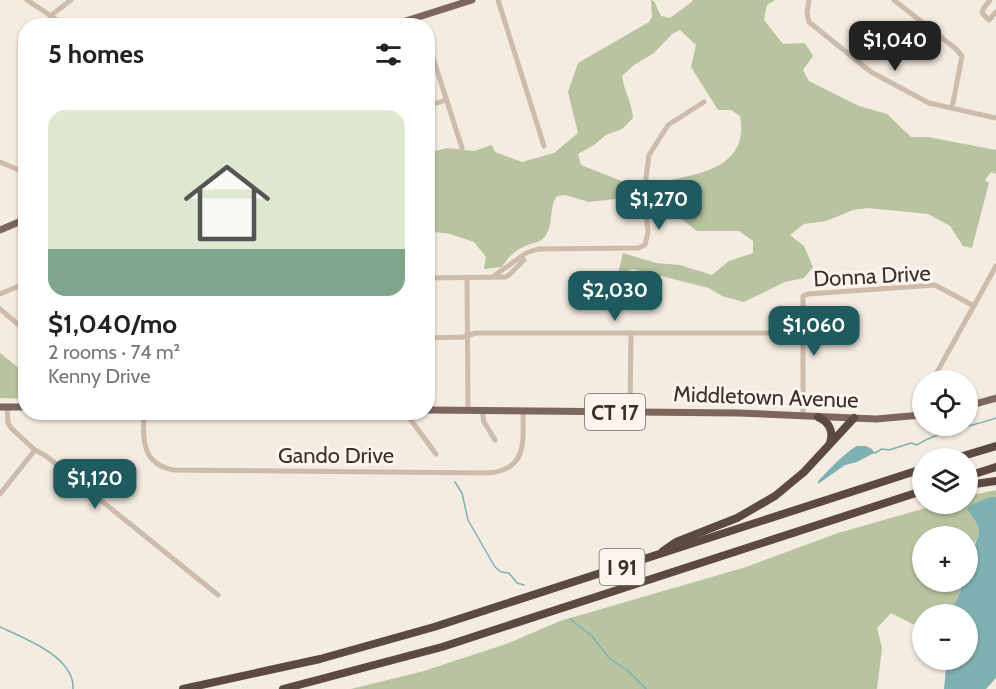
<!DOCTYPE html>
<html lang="en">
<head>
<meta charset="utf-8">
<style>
	body { margin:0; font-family:Cabin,sans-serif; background:#f2f2f2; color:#222; height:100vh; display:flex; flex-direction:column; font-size:22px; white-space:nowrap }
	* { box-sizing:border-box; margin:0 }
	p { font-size:20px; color:#767676 }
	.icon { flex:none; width:33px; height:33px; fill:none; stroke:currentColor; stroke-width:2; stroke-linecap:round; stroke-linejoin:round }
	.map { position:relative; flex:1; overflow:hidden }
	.drawer { position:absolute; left:18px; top:18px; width:417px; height:402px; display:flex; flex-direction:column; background:#fff; border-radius:24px; box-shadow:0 2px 4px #0004 }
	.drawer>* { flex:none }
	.controls { position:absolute; left:912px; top:370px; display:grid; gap:12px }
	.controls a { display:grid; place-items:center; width:66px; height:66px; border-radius:50%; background:#fff; box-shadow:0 2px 4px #0004; font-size:30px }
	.price { position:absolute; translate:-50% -51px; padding:0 14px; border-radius:12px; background:#1f5a5e; color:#fff; font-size:20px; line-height:39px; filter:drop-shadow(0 2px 3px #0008) }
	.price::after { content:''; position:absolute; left:50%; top:36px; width:18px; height:14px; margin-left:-9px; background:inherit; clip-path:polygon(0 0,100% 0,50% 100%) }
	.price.active { background:#222; color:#fff }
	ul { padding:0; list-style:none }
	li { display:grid; align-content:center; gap:12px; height:318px; padding:0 30px }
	li span { display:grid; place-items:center; height:186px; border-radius:18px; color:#555 }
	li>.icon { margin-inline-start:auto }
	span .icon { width:108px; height:108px; fill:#fffc; stroke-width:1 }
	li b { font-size:26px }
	h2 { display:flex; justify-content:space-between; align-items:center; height:72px; padding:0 30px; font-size:26px }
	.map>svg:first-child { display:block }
</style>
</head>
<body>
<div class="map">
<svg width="996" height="689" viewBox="0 0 996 689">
	<rect width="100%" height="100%" fill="#f4ebe1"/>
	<g fill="#b8c4a0">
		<path d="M651 0 654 1 661 16 670 18 693 1 692 0H775L767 5 764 20 783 44 805 43 813 56 803 70 809 81 859 106 887 114 911 137H928L996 150V174L991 172 985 180 989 183 972 248 963 246 950 226 928 214 867 208 853 210 826 221 804 224 790 235 804 246 813 267 804 278 785 282 744 302 722 296 709 288 633 269 618 274 623 253 656 263 680 265 712 275 729 261 753 253V241L739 231H697L680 218H666L652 211 653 187 657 183C696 174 750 170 740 116L731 110H718L691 67 696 45 680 30 672 34 654 53 634 65 622 76C624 91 632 103 633 118L622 129 606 135 594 145 578 154 581 165 629 184 631 191 625 198 589 202 565 195 557 196C549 207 553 222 547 233 542 244 532 242 523 247 513 252 508 258 502 267L484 269 486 257 474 242 450 234 428 231V153L447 148 474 151 492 145 495 152 522 162 554 153 578 133 568 92 578 63 649 22 652 17Z"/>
		<path d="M0 353 25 373V399L0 398Z"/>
		<path d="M996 490V497H991L969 513 978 526 979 536 975 542 974 551 968 561V537H922V582H963L961 590 949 615H922V629L891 613 877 628 882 648 877 689H351L424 671 506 644 560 621 746 567 838 533 940 504H968V496Z"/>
	</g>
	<g fill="#7fb0b2">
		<path d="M857 446H866L872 449 874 453 857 462 845 465 818 484V481C829 470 844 453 857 446Z"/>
		<path d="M991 497H996V678L986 689H944L946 669 942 660H968V615H949L961 590 963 582H968C968 565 967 566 973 551 976 545 975 542 979 536L978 526 967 509 971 505Z"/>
	</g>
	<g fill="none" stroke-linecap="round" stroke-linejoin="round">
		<g stroke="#7fb0b2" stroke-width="1.5">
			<path d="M873 452 875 453 882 449 889 450 911 443 917 445C938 431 971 427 996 418"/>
			<path d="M455 482 462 493 468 520 495 567 501 572 509 573 517 583 524 585"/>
			<path d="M570 619 592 636 609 658 627 670 646 689"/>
			<path d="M0 627C24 638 75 657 73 689"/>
		</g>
		<g stroke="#cdbbac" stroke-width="5">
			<path d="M27 0 66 26"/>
			<path d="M498 0 544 146"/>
			<path d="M809 0 807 13 809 22 871 72 929 103 996 118"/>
			<path d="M894 0 956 49 962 56 952 108"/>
			<path d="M990 0 983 9 982 13 989 20 996 12"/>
			<path d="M50 16 71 0"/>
			<path d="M428 42 462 148"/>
			<path d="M428 106 446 100"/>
			<path d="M0 162 26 173"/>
			<path d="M494 276 526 253 538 249 638 248 645 245 648 232 644 193 649 155 668 125 704 102"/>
			<path d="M428 278 506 277 510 274 524 260"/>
			<path d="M467 279 468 410"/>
			<path d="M0 294 26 283"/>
			<path d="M0 309 26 331"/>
			<path d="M428 338 463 337 476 333H803"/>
			<path d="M932 381 996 266"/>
			<path d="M7 407 8 423 12 429 35 450 46 456 218 595"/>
			<path d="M482 410 484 422 495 440"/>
			<path d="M144 412C143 439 141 464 174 470L489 473C528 469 523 441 523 411"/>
			<path d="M405 412 436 454"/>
			<path d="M630 412 631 333"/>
			<path d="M922 415V400"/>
			<path d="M803 416V296L808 294 935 285 974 306"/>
			<path d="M0 494 35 450"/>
		</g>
		<g stroke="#7d675c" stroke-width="7">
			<path d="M390 26 472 0"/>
			<path d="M0 230 26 219"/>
			<path d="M968 406 996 398"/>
			<path d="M0 407H26"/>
			<path d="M428 410 739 413 876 419 922 415"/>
		</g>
		<g stroke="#5c4a42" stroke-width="8">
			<path d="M818 417C829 422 834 431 830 443"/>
			<path d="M953 459 996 446"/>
			<path d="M968 476 996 467"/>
			<path d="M968 485 996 481"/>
			<path d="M663 551 676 542 737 518 775 496 804 472 854 418"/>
			<path d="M183 689 320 659 434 627 922 469"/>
			<path d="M283 689 442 647 922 491"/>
		</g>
	</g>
	<g text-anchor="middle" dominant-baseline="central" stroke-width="6" stroke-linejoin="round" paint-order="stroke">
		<g fill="#fbf5ee" stroke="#756b66" stroke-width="1.5">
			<rect x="585" y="394" width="60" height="36" rx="4.5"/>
			<rect x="599.5" y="549" width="45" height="36" rx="4.5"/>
		</g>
		<g font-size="21" font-weight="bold" fill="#3b302b">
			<text x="615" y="412">CT 17</text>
			<text x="622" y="567">I 91</text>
		</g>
		<g font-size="22" fill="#3b302b" stroke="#fbf5ee">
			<text transform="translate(872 276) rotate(-3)">Donna Drive</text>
			<text transform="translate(766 397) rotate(2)">Middletown Avenue</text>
			<text x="336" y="455">Gando Drive</text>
		</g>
	</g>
</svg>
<div class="controls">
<a><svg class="icon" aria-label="locate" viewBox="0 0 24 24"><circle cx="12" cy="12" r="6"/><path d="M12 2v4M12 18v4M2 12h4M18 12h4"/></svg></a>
<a><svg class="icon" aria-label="layers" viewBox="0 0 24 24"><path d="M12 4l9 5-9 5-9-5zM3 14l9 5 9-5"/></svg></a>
<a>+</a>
<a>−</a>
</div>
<b class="price active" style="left:895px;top:72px">$1,040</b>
<b class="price" style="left:659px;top:231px">$1,270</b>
<b class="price" style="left:615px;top:322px">$2,030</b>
<b class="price" style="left:814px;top:357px">$1,060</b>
<b class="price" style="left:95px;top:510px">$1,120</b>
<section class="drawer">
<h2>5 homes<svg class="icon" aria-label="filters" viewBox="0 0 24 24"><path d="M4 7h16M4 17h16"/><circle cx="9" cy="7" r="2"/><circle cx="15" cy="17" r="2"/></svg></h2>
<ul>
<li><span style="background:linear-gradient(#dfe7d0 75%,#7fa58c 0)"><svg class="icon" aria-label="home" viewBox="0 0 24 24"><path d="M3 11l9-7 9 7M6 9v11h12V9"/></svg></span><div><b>$1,040/mo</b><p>2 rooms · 74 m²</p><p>Kenny Drive</p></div></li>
</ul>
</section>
</div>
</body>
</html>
